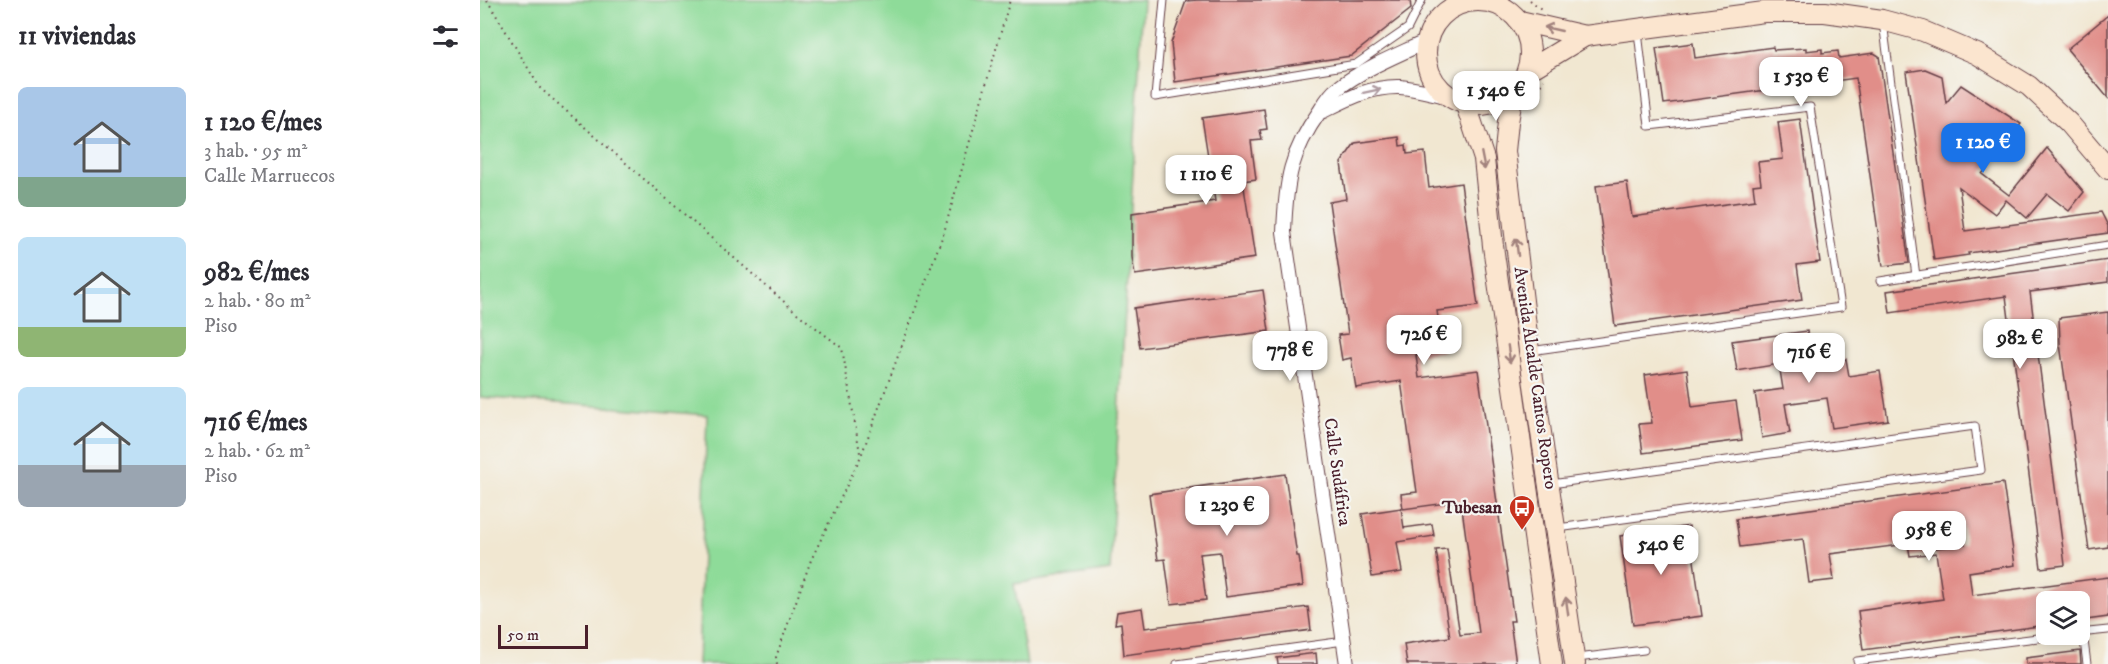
<!DOCTYPE html>
<html lang="es">
<head>
<meta charset="utf-8">
<style>
	body { margin:0; font-family:"IM FELL DW Pica",serif; background:#f7f7f7; color:#2b2b33; height:100vh; display:flex; flex-direction:column; font-size:22px; white-space:nowrap }
	* { box-sizing:border-box; margin:0 }
	p { font-size:20px; color:#7c7c81 }
	.icon { flex:none; width:33px; height:33px; fill:none; stroke:currentColor; stroke-width:2; stroke-linecap:round; stroke-linejoin:round }
	.map { position:relative; flex:1; overflow:hidden }
	.panel { display:flex; flex-direction:column; background:#fff; width:480px }
	.panel>* { flex:none }
	.buttons { position:absolute; left:1556px; top:591px; display:grid; gap:12px }
	.buttons a { display:grid; place-items:center; width:54px; height:54px; border-radius:9px; background:#fff; box-shadow:0 3px 15px #0003; font-size:30px }
	.scale { position:absolute; left:18px; bottom:15px; width:90px; box-sizing:border-box; padding-left:6px; border:3px solid #4a1f2b; border-top:0; font-size:16px; line-height:21px; white-space:nowrap; color:#4a1f2b; -webkit-text-stroke:4px #f6f6f2; paint-order:stroke }
	.price { position:absolute; translate:-50% -51px; padding:0 14px; border-radius:12px; background:#fff; color:#222; font-size:20px; line-height:39px; filter:drop-shadow(0 2px 3px #0008) }
	.price::after { content:''; position:absolute; left:50%; top:36px; width:18px; height:14px; margin-left:-9px; background:inherit; clip-path:polygon(0 0,100% 0,50% 100%) }
	.price.selected { background:#1a73e8; color:#fff }
	ul { padding:0; list-style:none }
	li { display:flex; align-items:center; gap:18px; height:150px; padding:0 18px }
	li span { display:grid; place-items:center; flex:none; width:168px; height:120px; border-radius:9px; color:#555 }
	li>.icon { margin-inline-start:auto }
	span .icon { width:72px; height:72px; fill:#fffc; stroke-width:1 }
	li b { font-size:26px }
	h2 { display:flex; justify-content:space-between; align-items:center; height:72px; padding:0 18px; font-size:26px }
	main { display:flex; flex:1; min-height:0 }
	.map>svg:first-child { display:block }
</style>
</head>
<body>
<main>
<section class="panel">
<h2>11 viviendas<svg class="icon" aria-label="filters" viewBox="0 0 24 24"><path d="M4 7h16M4 17h16"/><circle cx="9" cy="7" r="2"/><circle cx="15" cy="17" r="2"/></svg></h2>
<ul>
<li><span style="background:linear-gradient(#a9c7e8 75%,#7fa58c 0)"><svg class="icon" aria-label="home" viewBox="0 0 24 24"><path d="M3 11l9-7 9 7M6 9v11h12V9"/></svg></span><div><b>1 120 €/mes</b><p>3 hab. · 95 m²</p><p>Calle Marruecos</p></div></li>
<li><span style="background:linear-gradient(#bfe0f5 75%,#8fb573 0)"><svg class="icon" aria-label="home" viewBox="0 0 24 24"><path d="M3 11l9-7 9 7M6 9v11h12V9"/></svg></span><div><b>982 €/mes</b><p>2 hab. · 80 m²</p><p>Piso</p></div></li>
<li><span style="background:linear-gradient(#bfe0f5 65%,#9aa5b1 0)"><svg class="icon" aria-label="home" viewBox="0 0 24 24"><path d="M3 11l9-7 9 7M6 9v11h12V9"/></svg></span><div><b>716 €/mes</b><p>2 hab. · 62 m²</p><p>Piso</p></div></li>
</ul>
</section>
<div class="map">
<svg width="1628" height="664" viewBox="0 0 1628 664">
	<rect width="100%" height="100%" fill="#f6f6f2"/>
	<filter id="ink" filterUnits="userSpaceOnUse"><feTurbulence type="fractalNoise" baseFrequency=".0167" numOctaves="2"/><feDisplacementMap in="SourceGraphic" scale="12" xChannelSelector="R" yChannelSelector="G"/><feConvolveMatrix kernelMatrix="1 2 1 2 8 2 1 2 1" color-interpolation-filters="sRGB"/></filter>
	<filter id="wash" filterUnits="userSpaceOnUse"><feTurbulence type="fractalNoise" baseFrequency=".008" numOctaves="4" result="noise"/><feDisplacementMap in="SourceGraphic" scale="24" xChannelSelector="R" yChannelSelector="G"/><feGaussianBlur stdDeviation="1.35" result="paint"/><feColorMatrix in="noise" values="0 0 0 0 0 0 0 0 0 0 0 0 0 0 0 0 0 1.4 0 .05"/><feComposite in="paint" operator="in"/></filter>
	<g filter="url(#wash)">
		<rect width="100%" height="100%" fill="#f1e7d1"/>
		<path fill="#8edb99" stroke="#6c7d62" stroke-width="1.5" d="M0 0H663L630 570 534 584 547 664H218L227 415 0 397Z"/>
		<g id="blocks">
			<g fill="#e18e89" fill-rule="evenodd">
				<path d="M717 0H930L931 9 871 56 695 82 691 43 706 1Z"/>
				<path d="M1628 15V98L1587 49Z"/>
				<path d="M1213 43 1215 58 1293 47 1294 50 1326 48V51L1342 49V53L1358 51 1359 58 1394 53 1399 56 1429 263 1403 266 1376 78 1184 104 1176 48Z"/>
				<path d="M1445 69 1462 76 1466 103 1481 85 1541 124 1502 174 1529 195 1567 148 1604 192 1589 211 1567 194 1547 218 1526 200 1515 214 1479 187 1485 231 1621 212 1628 226V233L1488 253 1489 255 1454 260 1426 72Z"/>
				<path d="M784 109 787 129 780 130 782 140 771 141 776 179 763 181 775 258 655 275 652 257V213L735 201 722 118Z"/>
				<path d="M1320 119 1340 262 1317 265 1322 300 1135 326 1116 186 1147 182 1152 217 1275 200 1273 185 1281 184 1278 162 1303 159 1298 122Z"/>
				<path d="M919 137 920 146 926 145 927 154 945 152 949 188 981 183 998 306 957 311 963 351 936 355 939 378 998 370 1034 621H1030L1036 664H927L924 644 970 637 956 550 967 549 980 635 999 633 981 501 923 509 921 494 937 492 921 381 876 388 871 358 862 360 858 335 868 334 849 202 866 199 861 163 875 143Z"/>
				<path d="M1628 260V282L1550 292 1585 565 1561 568 1526 296 1410 313 1407 291Z"/>
				<path d="M783 290 789 331 660 348 654 308Z"/>
				<path d="M1628 312V547L1609 550 1580 344 1579 318Z"/>
				<path d="M1327 331 1332 364 1366 359 1369 376 1400 371 1408 420 1352 428 1347 398 1305 404 1310 433 1282 438 1275 393 1303 389 1299 364 1257 371 1252 341Z"/>
				<path d="M1207 369 1212 407 1256 401 1262 440 1163 453 1159 424 1172 423 1165 375Z"/>
				<path d="M805 474 817 556H819L823 586 746 597 740 552 720 554 726 600 691 604 685 559 678 560 669 494Z"/>
				<path d="M1523 483 1535 565 1489 572 1492 595 1628 577V617L1599 621V602H1566V625L1383 650 1378 611 1463 599 1456 553 1430 556 1428 544 1350 554 1354 580 1329 583 1323 539 1260 547 1256 519ZM1482 522 1485 544 1456 548 1453 526Z"/>
				<path d="M921 508 924 528 952 524 954 536 917 542 922 572 892 577 882 514Z"/>
				<path d="M1209 526 1222 616 1153 625 1140 536Z"/>
				<path d="M828 607 831 630 644 655 641 623 635 624 637 612 662 608 665 628Z"/>
				<path d="M1600 651 1601 664H1546V658Z"/>
				<path d="M836 653 837 664H798L797 658Z"/>
			</g>
		</g>
	</g>
	<g filter="url(#ink)">
		<use href="#blocks" fill-opacity="0" stroke="#633d44" stroke-width="1.5"/>
		<g fill="none" stroke-linecap="round" stroke-linejoin="round">
			<g stroke="#633d44" stroke-width="9">
				<g id="lane">
					<path d="M684 0 675 97 876 64 928 28 942 0"/>
					<path d="M1403 22 1436 276"/>
					<path d="M1400 281 1628 245"/>
					<path d="M1050 351 1361 307 1330 107 1169 126 1158 32"/>
					<path d="M1071 484 1495 426 1501 470 1078 528"/>
					<path d="M1599 633 1628 630"/>
					<path d="M1603 633 1607 664"/>
					<path d="M1097 658 1164 650"/>
					<path d="M1377 661 1589 634"/>
					<path d="M697 664 864 641"/>
				</g>
			</g>
			<g stroke="#633d44" stroke-width="16">
				<g id="street">
					<path d="M843 111C867 99 891 86 920 87 935 88 952 93 967 96"/>
					<path d="M867 664 804 232C806 180 810 153 840 111 845 103 850 94 857 89 884 68 916 56 947 41"/>
				</g>
			</g>
			<g stroke="#633d44" stroke-width="22">
				<g id="secondary">
					<circle cx="998" cy="53" r="52"/>
					<path d="M1040 21 1105 36 1284 12H1345L1402 20 1443 31 1497 54 1549 86 1589 123 1628 169"/>
					<path d="M1049 70 1105 36"/>
					<path d="M1033 93 1028 122 1025 151 1049 351 1095 664"/>
					<path d="M986 105 1004 159 1013 246 1072 664"/>
				</g>
			</g>
			<g stroke="#633d44" stroke-width="2" stroke-dasharray="1.5 4.5" stroke-linecap="butt">
				<path d="M7 0 60 88 317 313 362 348 380 453"/>
				<path d="M1050 0 1061 9"/>
				<path d="M1047 105 1064 80"/>
				<path d="M297 664 296 657 331 560 381 456 464 232 530 0"/>
			</g>
			<use href="#lane" stroke="#fff" stroke-width="7"/>
			<use href="#street" stroke="#fff" stroke-width="14"/>
			<use href="#secondary" stroke="#fbe5cf" stroke-width="20"/>
		</g>
		<defs><path id="oneway-shaft" d="M-6 0H5M1.5-3L5.5 0L1.5 3" fill="none" stroke-width="1.6" stroke-linecap="round" stroke-linejoin="round" transform="scale(1.5)"/></defs>
		<g stroke="#a2827d">
			<use href="#oneway-shaft" transform="translate(1073 29) rotate(-167)"/>
			<use href="#oneway-shaft" transform="translate(1003 161) rotate(79)"/>
			<use href="#oneway-shaft" transform="translate(1037 247) rotate(-97)"/>
			<use href="#oneway-shaft" transform="translate(1029 354) rotate(82)"/>
			<use href="#oneway-shaft" transform="translate(1087 606) rotate(-98)"/>
		</g>
		<use stroke="#ae9aa0" href="#oneway-shaft" transform="translate(892 91) rotate(-12)"/>
	</g>
	<defs>
		<g id="bus-pin" transform="scale(1.35)"><path d="M0 17L-7.5 6A9.5 9.5 0 1 1 7.5 6Z" fill="#c8321e" stroke="#f6f6f2"/><path d="M-5-6H5V4H4V6H2V4H-2V6H-4V4H-5ZM-3.5-4V0h7V-4ZM-3.5 1.2v1.5H-2V1.2ZM2 1.2v1.5H3.5V1.2Z" fill="#fff"/></g>
	</defs>
	<g fill-rule="evenodd">
		<use href="#bus-pin" x="1042" y="508"/>
	</g>
	<g text-anchor="middle" dominant-baseline="central" stroke-width="4.5" stroke-linejoin="round" paint-order="stroke">
		<g font-size="18" fill="#4a1f2b" stroke="#f6f6f2">
			<text transform="translate(1055 378) rotate(82)">Avenida Alcalde Cantos Ropero</text>
			<text transform="translate(857 472) rotate(82)">Calle Sudáfrica</text>
		</g>
		<g font-size="18" font-weight="bold" fill="#4a1f2b" stroke="#f6f6f2" text-anchor="end">
			<text x="1022" y="508">Tubesan</text>
		</g>
	</g>
</svg>
<div class="buttons">
<a><svg class="icon" aria-label="layers" viewBox="0 0 24 24"><path d="M12 4l9 5-9 5-9-5zM3 14l9 5 9-5"/></svg></a>
</div>
<div class="scale">50 m</div>
<b class="price" style="left:1321px;top:108px">1 530 €</b>
<b class="price" style="left:1016px;top:122px">1 540 €</b>
<b class="price selected" style="left:1503px;top:174px">1 120 €</b>
<b class="price" style="left:726px;top:206px">1 110 €</b>
<b class="price" style="left:944px;top:366px">726 €</b>
<b class="price" style="left:1540px;top:370px">982 €</b>
<b class="price" style="left:810px;top:382px">778 €</b>
<b class="price" style="left:1329px;top:384px">716 €</b>
<b class="price" style="left:747px;top:537px">1 230 €</b>
<b class="price" style="left:1449px;top:562px">958 €</b>
<b class="price" style="left:1181px;top:576px">540 €</b>
</div>
</main>
</body>
</html>
